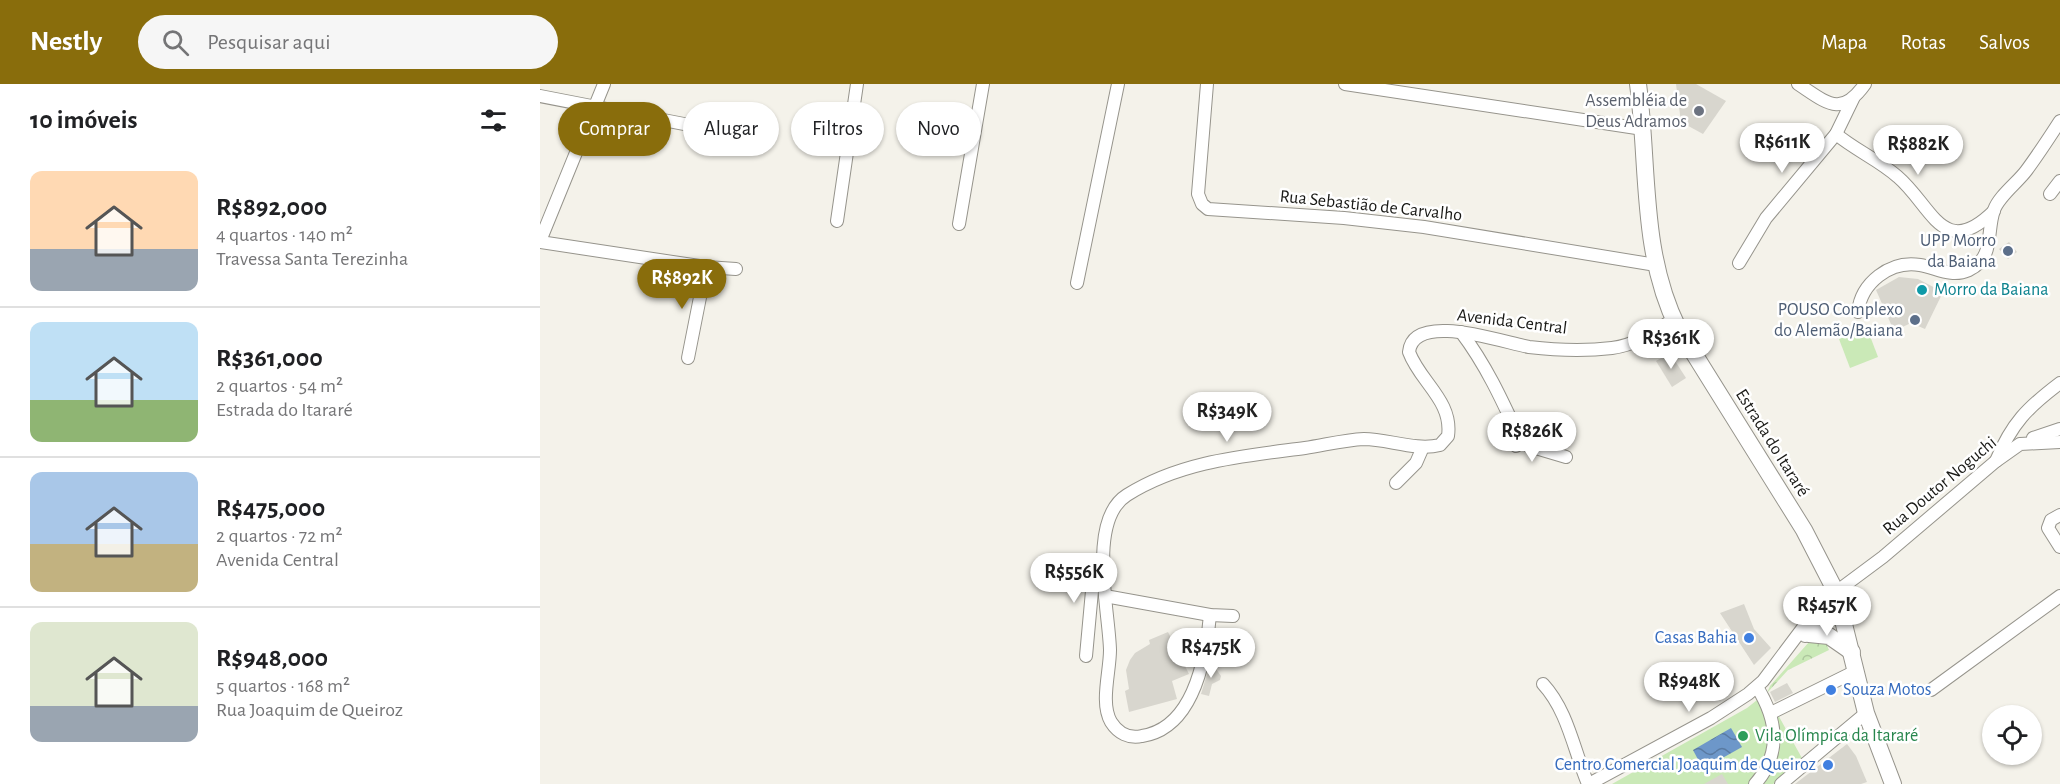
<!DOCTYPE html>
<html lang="pt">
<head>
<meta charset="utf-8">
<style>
	body { margin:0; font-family:"Alegreya Sans",sans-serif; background:#f6f6f6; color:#202124; height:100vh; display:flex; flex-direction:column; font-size:22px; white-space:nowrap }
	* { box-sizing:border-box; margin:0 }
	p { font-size:20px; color:#757577 }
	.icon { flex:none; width:33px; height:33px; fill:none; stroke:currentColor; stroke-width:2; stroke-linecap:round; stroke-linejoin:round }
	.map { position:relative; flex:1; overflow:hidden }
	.side { display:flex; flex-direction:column; background:#fff; width:540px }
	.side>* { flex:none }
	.hud { position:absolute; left:18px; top:18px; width:570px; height:54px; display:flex; gap:12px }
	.controls { position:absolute; left:1442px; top:621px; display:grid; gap:12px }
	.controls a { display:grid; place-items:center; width:60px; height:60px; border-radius:50%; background:#fff; box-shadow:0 2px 4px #0004; font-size:30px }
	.price { position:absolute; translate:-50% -51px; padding:0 14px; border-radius:21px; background:#fff; color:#222; font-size:20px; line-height:39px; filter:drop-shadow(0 2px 3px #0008) }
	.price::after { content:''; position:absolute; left:50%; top:36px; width:18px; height:14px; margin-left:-9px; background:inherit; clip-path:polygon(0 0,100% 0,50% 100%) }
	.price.on { background:#896d0c; color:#fff }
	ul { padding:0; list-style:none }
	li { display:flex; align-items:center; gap:18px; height:150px; padding:0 30px }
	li+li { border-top:2px solid #e0e0e0 }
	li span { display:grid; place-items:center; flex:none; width:168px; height:120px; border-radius:12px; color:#555 }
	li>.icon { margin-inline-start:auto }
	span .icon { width:72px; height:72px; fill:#fffc; stroke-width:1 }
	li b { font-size:26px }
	h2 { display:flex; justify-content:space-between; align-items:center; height:72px; padding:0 30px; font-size:26px }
	.chip { padding:0 21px; border-radius:27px; background:#fff; box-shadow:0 2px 4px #0004; font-size:21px; line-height:54px }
	.chip.on { background:#896d0c; color:#fff }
	header { display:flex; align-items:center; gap:36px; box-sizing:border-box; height:84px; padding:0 30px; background:#896d0c; color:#fff }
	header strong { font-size:28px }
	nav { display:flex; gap:33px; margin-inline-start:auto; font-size:21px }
	.search { width:420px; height:54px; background:#f6f6f6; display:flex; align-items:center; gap:15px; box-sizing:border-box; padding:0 21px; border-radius:33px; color:#757577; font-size:22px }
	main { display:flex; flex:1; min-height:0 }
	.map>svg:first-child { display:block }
</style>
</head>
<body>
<header>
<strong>Nestly</strong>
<div class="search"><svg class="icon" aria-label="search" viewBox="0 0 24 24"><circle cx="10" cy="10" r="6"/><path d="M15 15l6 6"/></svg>Pesquisar aqui</div>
<nav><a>Mapa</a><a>Rotas</a><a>Salvos</a></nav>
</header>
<main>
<section class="side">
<h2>10 imóveis<svg class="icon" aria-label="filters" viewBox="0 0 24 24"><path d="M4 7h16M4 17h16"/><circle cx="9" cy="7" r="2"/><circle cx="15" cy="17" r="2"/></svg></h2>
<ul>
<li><span style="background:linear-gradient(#ffd9b3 65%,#9aa5b1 0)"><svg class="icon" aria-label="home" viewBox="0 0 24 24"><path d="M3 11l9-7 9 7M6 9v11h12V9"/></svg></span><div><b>R$892,000</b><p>4 quartos · 140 m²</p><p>Travessa Santa Terezinha</p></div></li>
<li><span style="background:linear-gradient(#bfe0f5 65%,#8fb573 0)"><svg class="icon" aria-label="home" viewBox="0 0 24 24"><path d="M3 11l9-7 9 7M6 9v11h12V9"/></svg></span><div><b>R$361,000</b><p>2 quartos · 54 m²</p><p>Estrada do Itararé</p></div></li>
<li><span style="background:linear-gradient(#a9c7e8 60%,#c2b280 0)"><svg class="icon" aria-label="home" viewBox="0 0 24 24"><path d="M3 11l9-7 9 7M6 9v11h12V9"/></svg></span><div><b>R$475,000</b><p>2 quartos · 72 m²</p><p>Avenida Central</p></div></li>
<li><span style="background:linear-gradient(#dfe7d0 70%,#9aa5b1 0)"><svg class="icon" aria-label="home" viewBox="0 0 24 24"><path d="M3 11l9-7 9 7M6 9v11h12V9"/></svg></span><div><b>R$948,000</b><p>5 quartos · 168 m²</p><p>Rua Joaquim de Queiroz</p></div></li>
</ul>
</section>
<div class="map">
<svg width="1520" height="700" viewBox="0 0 1520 700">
	<defs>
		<pattern id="park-crowns" width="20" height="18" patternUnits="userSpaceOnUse" patternTransform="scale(1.5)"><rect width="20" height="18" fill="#cae9b7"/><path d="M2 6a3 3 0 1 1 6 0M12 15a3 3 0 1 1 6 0" fill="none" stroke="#adc79d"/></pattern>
		<pattern id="water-waves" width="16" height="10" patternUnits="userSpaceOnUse" patternTransform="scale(1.5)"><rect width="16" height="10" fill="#6d97c9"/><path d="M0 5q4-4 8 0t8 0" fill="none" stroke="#597aa2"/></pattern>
	</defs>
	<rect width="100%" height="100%" fill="#f4f2ea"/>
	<path fill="url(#park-crowns)" d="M1269 558 1286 559 1289 566 1248 586 1227 609 1230 602Z"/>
	<g fill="#cae9b7">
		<path d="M1327 244 1338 273 1310 284 1299 255Z"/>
		<path d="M1226 609 1263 676 1233 700H1072L1207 624Z"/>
	</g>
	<path fill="url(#water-waves)" d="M1191 644 1202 663 1163 685 1153 666Z"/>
	<g fill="#d8d6ce">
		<path d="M1136 0H1156L1186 17 1163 50 1141 38Z"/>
		<path d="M1469 158 1477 168 1468 175 1459 165Z"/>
		<path d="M1359 193 1378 195 1403 208 1385 245 1371 239 1354 247 1336 206Z"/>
		<path d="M1130 269 1146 294 1132 303 1116 277Z"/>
		<path d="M1204 520 1214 545 1231 564 1214 581 1180 529Z"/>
		<path d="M628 548 649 590 632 597 637 615 589 628 585 607 589 605 586 586 590 576 595 569 610 560 609 556Z"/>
		<path d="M671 577 678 579 676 585 681 592 680 596 672 600 669 612 661 610Z"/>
		<path d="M1247 599 1253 609 1235 618 1230 608Z"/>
		<path d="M1307 660 1316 672 1327 698 1321 700H1255Z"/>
		<path d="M1182 690 1188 700H1164Z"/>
	</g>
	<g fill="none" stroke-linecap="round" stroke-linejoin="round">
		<g stroke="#96948c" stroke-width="14">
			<g id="minor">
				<path d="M667 0 658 110 662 120 668 125 804 134 884 143 1116 181"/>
				<path d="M805 0 1103 45"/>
				<path d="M1258 0C1287 19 1301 34 1325 0"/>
				<path d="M0 12 216 54"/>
				<path d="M1296 50C1315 66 1339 76 1358 93 1392 122 1403 177 1454 127"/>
				<path d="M1510 110 1520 97"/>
				<path d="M297 137 317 0"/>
				<path d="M419 140 443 0"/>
				<path d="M0 157 64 0"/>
				<path d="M0 158 166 183 196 185"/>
				<path d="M1199 179 1226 134 1296 50 1313 15"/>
				<path d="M537 199 578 0"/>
				<path d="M1318 228C1321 199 1350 176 1380 181 1397 184 1411 194 1429 186 1455 173 1446 149 1454 126 1459 112 1477 99 1486 87 1498 71 1509 54 1520 37"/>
				<path d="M921 248C946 281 962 316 979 353L976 362"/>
				<path d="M148 274 166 183"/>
				<path d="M979 353 989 362 1026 373"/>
				<path d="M1493 354 1520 345"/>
				<path d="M1456 377C1472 339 1487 324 1520 299"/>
				<path d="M856 399 876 379 883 363"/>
				<path d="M1520 431 1511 436 1508 444 1520 463"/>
				<path d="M565 512 670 531 693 532"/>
				<path d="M670 531C666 574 654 644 602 652 589 655 578 649 571 638 560 619 570 588 570 566 569 526 547 436 587 411 641 377 704 372 765 364 785 361 804 356 824 355 848 355 876 367 900 361L908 352C913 317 880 298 869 268 873 226 965 259 989 263 1015 266 1046 267 1072 264 1096 261 1114 248 1134 235"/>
				<path d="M1265 552 1303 513"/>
				<path d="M546 572 552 507 563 483"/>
				<path d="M1003 600C1028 627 1034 667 1048 700"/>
				<path d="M1391 606 1520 512"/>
				<path d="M1231 629 1316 587"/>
				<path d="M1049 700 1171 634 1208 610 1223 597 1262 545 1296 508 1343 473 1456 377 1480 360 1520 358"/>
				<path d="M1215 700C1242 670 1237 635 1217 603"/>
				<path d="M1241 700 1326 629"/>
			</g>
		</g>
		<g stroke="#96948c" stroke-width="18">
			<g id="major">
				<path d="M1098 0C1109 81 1100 168 1138 244L1264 446 1296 508 1326 629 1353 700"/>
				<path d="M1269 550 1289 552 1312 568"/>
			</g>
		</g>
		<use href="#minor" stroke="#fff" stroke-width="12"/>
		<use href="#major" stroke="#fff" stroke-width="16"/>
	</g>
	<circle fill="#6b7280" stroke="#fff" stroke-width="2" cx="1159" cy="27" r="6"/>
	<g fill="#5c6f8a" stroke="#fff" stroke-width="2">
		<circle cx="1468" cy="167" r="6"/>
		<circle cx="1375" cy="236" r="6"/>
	</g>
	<circle fill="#0f9aa8" stroke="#fff" stroke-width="2" cx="1382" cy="206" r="6"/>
	<g fill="#3f7fe0" stroke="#fff" stroke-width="2">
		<circle cx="1209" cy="554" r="6"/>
		<circle cx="1291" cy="606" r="6"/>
		<circle cx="1288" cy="681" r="6"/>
	</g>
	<circle fill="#2e9e5b" stroke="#fff" stroke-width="2" cx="1203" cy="652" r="6"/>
	<g text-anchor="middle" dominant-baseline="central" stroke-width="5" stroke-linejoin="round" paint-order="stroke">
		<g font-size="18" fill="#5b616d" stroke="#fff" text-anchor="end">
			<text x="1147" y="17">Assembléia de<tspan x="1147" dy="21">Deus Adramos</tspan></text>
		</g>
		<g font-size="18" fill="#191916" stroke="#fff">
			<text transform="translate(831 122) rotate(6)">Rua Sebastião de Carvalho</text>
			<text transform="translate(972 238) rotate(7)">Avenida Central</text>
			<text transform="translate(1232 359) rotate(58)">Estrada do Itararé</text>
			<text transform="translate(1400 402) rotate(-40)">Rua Doutor Noguchi</text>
		</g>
		<g font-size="18" fill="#4e5e75" stroke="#fff" text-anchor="end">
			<text x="1456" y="157">UPP Morro<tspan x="1456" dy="21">da Baiana</tspan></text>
			<text x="1363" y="226">POUSO Complexo<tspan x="1363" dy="21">do Alemão/Baiana</tspan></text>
		</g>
		<g font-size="18" fill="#0d838f" stroke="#fff" text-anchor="start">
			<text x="1394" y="206">Morro da Baiana</text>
		</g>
		<g font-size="18" fill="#366cbe" stroke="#fff" text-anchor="end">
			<text x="1197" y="554">Casas Bahia</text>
			<text x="1303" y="606" text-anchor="start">Souza Motos</text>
			<text x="1276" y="681">Centro Comercial Joaquim de Queiroz</text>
		</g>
		<g font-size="18" fill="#27864d" stroke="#fff" text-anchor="start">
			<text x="1215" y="652">Vila Olímpica da Itararé</text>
		</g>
	</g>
</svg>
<div class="controls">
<a><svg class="icon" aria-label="locate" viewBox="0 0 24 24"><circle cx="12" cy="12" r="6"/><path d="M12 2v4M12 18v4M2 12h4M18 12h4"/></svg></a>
</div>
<b class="price" style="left:1242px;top:90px">R$611K</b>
<b class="price" style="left:1378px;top:92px">R$882K</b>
<b class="price on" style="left:142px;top:226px">R$892K</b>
<b class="price" style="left:1131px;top:286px">R$361K</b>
<b class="price" style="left:687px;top:359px">R$349K</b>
<b class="price" style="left:992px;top:379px">R$826K</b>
<b class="price" style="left:534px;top:520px">R$556K</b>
<b class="price" style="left:1287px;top:553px">R$457K</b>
<b class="price" style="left:671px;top:595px">R$475K</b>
<b class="price" style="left:1149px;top:629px">R$948K</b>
<div class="hud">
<a class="chip on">Comprar</a>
<a class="chip">Alugar</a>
<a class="chip">Filtros</a>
<a class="chip">Novo</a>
</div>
</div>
</main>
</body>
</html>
